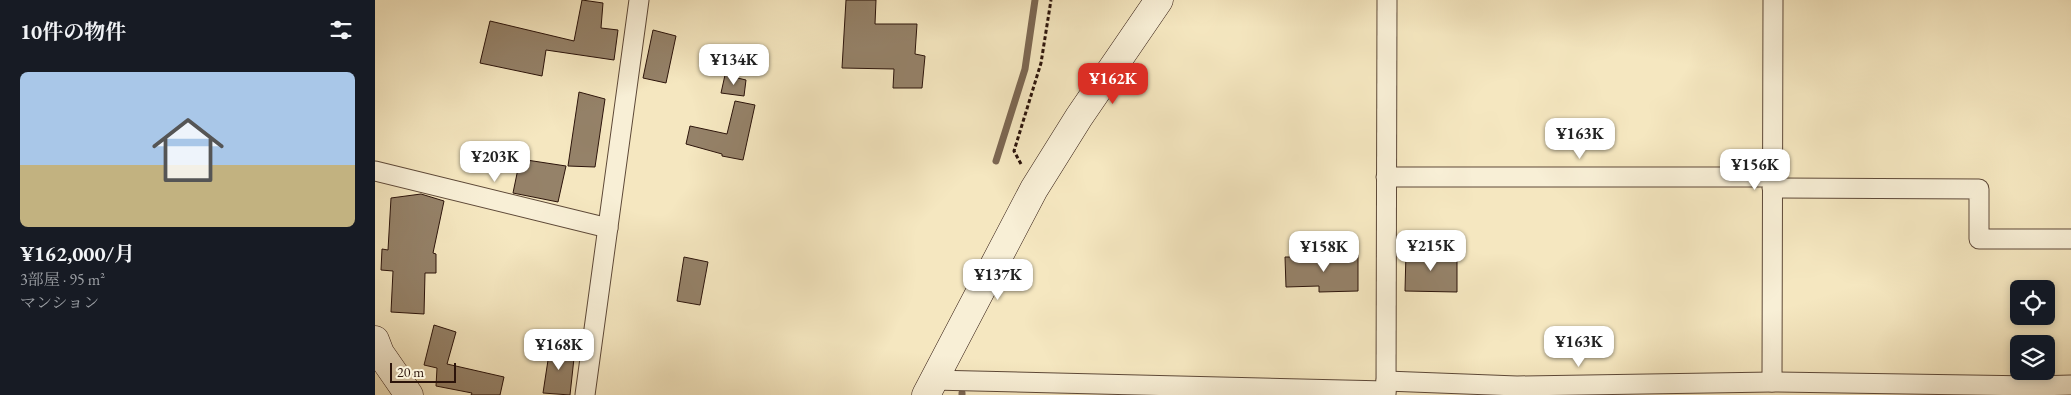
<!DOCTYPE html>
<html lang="ja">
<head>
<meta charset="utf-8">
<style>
	body { margin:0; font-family:"EB Garamond","Noto Serif JP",serif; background:#20242c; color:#f1f3f6; height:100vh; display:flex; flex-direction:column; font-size:19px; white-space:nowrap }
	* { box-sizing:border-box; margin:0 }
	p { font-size:16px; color:#9ea1a6 }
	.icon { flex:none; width:28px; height:28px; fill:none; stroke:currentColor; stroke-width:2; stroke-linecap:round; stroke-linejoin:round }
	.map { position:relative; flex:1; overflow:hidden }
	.sheet { display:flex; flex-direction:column; background:#171b24; width:375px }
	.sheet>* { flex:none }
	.tools { position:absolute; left:1635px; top:280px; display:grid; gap:10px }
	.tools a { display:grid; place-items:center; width:45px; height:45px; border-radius:8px; background:#171b24; box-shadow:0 2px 8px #0003; font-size:25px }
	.scale { position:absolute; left:15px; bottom:12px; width:66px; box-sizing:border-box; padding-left:5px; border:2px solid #2c140b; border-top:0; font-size:14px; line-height:18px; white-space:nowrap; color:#2c140b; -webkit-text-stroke:4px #f8efd6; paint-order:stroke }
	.price { position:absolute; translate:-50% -42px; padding:0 11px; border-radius:10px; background:#fff; color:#222; font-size:16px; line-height:32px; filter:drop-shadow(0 1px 2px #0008) }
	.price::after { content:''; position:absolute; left:50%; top:30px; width:15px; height:11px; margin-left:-8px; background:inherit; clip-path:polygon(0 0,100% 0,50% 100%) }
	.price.selected { background:#d93025; color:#fff }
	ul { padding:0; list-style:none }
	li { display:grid; align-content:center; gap:10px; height:265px; padding:0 20px }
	li span { display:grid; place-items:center; height:155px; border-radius:8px; color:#555 }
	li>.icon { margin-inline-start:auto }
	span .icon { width:90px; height:90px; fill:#fffc; stroke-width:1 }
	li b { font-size:21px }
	h2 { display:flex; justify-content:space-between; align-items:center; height:60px; padding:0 20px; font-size:21px }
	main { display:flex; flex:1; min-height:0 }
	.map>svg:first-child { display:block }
</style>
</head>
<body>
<main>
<section class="sheet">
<h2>10件の物件<svg class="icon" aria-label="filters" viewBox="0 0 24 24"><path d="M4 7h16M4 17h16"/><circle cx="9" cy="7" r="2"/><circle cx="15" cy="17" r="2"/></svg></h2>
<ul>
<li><span style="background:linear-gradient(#a9c7e8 60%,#c2b280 0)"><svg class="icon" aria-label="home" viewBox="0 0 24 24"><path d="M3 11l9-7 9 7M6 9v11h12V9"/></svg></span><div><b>¥162,000/月</b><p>3部屋 · 95 m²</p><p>マンション</p></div></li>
</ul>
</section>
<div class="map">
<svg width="1696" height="395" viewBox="0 0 1696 395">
	<rect width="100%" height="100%" fill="#f5e7c0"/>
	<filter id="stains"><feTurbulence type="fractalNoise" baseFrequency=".004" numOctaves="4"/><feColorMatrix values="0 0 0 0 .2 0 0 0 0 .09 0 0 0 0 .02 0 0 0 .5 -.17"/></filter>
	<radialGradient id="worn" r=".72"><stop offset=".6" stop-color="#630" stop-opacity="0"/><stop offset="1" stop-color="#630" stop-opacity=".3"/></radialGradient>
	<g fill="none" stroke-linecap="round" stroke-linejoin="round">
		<g stroke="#7c6752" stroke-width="7">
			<path d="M621 161 650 69 660 0"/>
			<path d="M587 395V393"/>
		</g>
	</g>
	<g fill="#958269" stroke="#2c140b">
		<path d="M207 0 228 3 226 28 243 30 239 60 171 50 167 76 105 63 115 21 199 41Z"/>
		<path d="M471 0H501L500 24H542L540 54 550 56 547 88H518L519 69 467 68Z"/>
		<path d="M278 30 301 36 291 83 268 78Z"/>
		<path d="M350 75 371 80 369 96 346 93Z"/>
		<path d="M204 92 230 99 220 167 193 166Z"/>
		<path d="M360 101 380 105 368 160 347 156V154L311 144 315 126 352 134Z"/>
		<path d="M145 159 191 166 183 202 138 193Z"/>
		<path d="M46 194 69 201 58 253 61 254V273H50L49 314 16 312 18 271 6 270 7 249 13 250 16 198Z"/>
		<path d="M1031 252 1082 254V292L1030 291Z"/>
		<path d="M945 255H983V291L944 292V286L911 287 910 257H944Z"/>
		<path d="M309 257 333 262 325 305 302 301Z"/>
		<path d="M59 325 81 332 72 364 129 377 125 395H96L97 393 61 386 62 368 49 365Z"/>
		<path d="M175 347 200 349 195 395 168 393Z"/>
	</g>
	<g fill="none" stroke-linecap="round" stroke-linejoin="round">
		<g stroke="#5e4938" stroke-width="21">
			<g id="street">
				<path d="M0 171 233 228"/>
				<path d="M1011 177H1398"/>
				<path d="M1397 188 1604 189V239H1696"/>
				<path d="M557 380 1011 391"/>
				<path d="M1011 381 1142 386 1397 382 1661 386 1696 385"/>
				<path d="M1397 382 1398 0"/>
				<path d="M1011 394 1012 0"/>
				<path d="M210 395 264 0"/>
			</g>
		</g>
		<g stroke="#2c140b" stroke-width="29">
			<g id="secondary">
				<path d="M0 340 5 353 34 395"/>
				<path d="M551 395 659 189 704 117 784 0"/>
			</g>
		</g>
		<path stroke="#2c140b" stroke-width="3" stroke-dasharray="4 2.5" stroke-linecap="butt" d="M646 164 639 151 666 63 676 0"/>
		<use href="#street" stroke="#f8efd6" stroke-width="19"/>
		<use href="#secondary" stroke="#f8efd6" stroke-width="28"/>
	</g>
	<rect width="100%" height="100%" filter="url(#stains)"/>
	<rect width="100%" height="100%" fill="url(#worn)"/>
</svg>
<div class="tools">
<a><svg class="icon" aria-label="locate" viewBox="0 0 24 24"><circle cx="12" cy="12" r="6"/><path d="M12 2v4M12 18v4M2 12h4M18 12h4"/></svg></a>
<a><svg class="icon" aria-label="layers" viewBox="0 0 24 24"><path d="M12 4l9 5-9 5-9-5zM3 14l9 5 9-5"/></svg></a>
</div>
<div class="scale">20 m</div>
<b class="price" style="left:359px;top:86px">¥134K</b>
<b class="price selected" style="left:738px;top:105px">¥162K</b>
<b class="price" style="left:1205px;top:160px">¥163K</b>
<b class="price" style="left:120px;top:183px">¥203K</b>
<b class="price" style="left:1380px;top:191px">¥156K</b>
<b class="price" style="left:1056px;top:272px">¥215K</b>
<b class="price" style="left:949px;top:273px">¥158K</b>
<b class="price" style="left:623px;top:301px">¥137K</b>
<b class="price" style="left:1204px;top:368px">¥163K</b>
<b class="price" style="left:184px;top:371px">¥168K</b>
</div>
</main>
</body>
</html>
